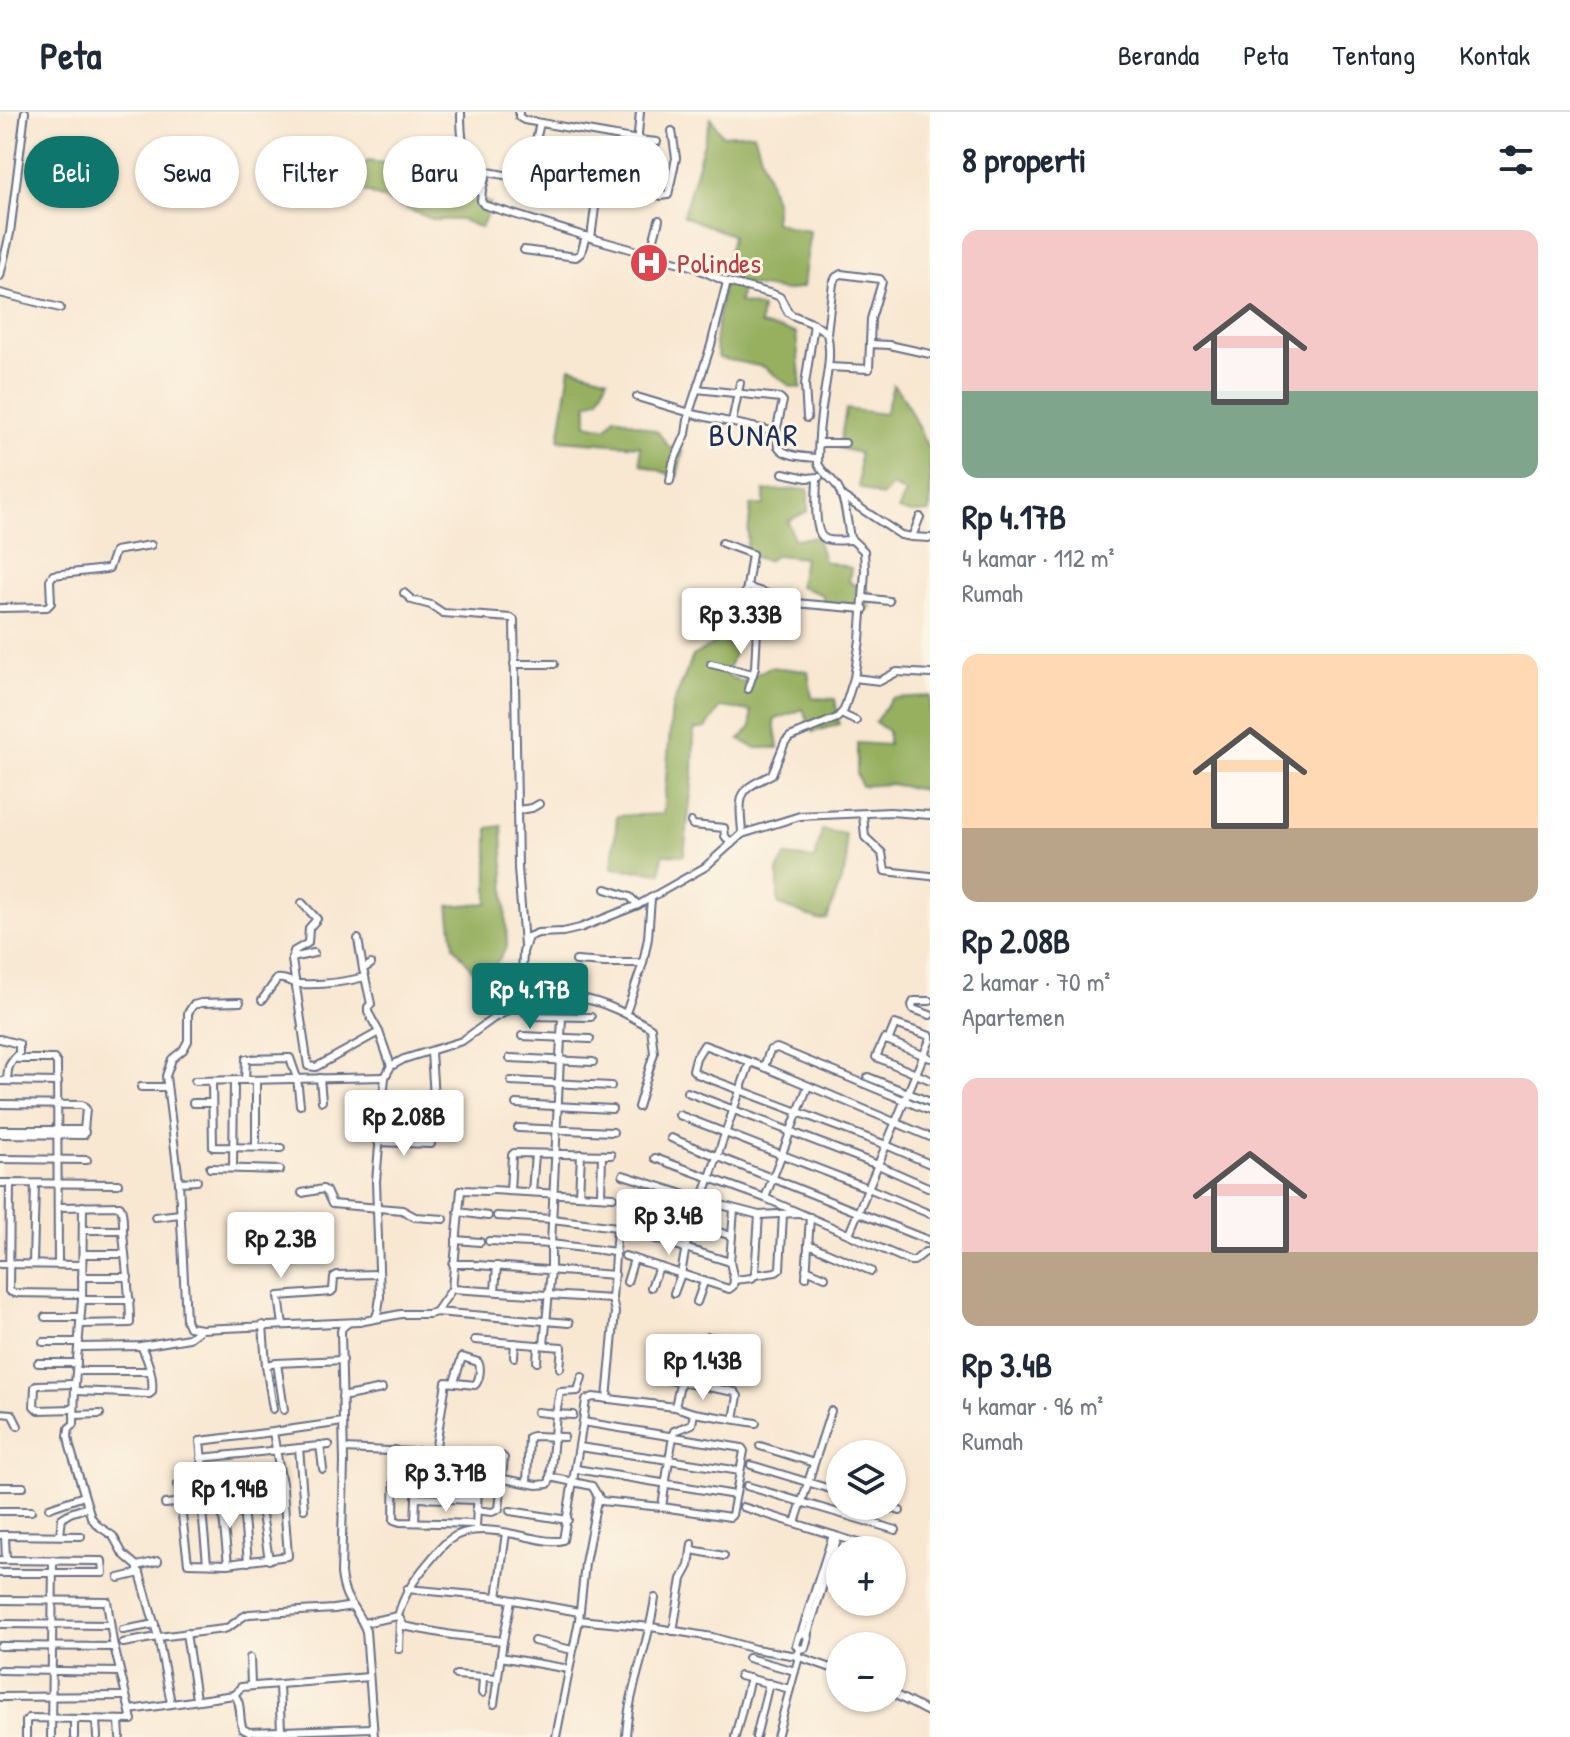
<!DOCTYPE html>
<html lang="id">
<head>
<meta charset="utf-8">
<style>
	body { margin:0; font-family:"Patrick Hand",sans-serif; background:#f2f2f3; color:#1f2937; height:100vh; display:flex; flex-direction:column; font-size:30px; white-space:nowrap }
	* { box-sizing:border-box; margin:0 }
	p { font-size:26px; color:#747a83 }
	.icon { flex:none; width:44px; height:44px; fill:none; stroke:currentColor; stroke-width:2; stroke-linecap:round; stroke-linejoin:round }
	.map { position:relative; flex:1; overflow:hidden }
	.sheet { display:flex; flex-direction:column; background:#fff; width:640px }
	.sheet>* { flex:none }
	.top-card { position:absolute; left:24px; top:24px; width:760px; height:72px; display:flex; gap:16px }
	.buttons { position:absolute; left:826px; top:1328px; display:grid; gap:16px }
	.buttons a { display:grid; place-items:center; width:80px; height:80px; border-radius:50%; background:#fff; box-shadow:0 2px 6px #0004; font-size:40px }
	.price { position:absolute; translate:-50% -68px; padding:0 18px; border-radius:8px; background:#fff; color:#222; font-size:26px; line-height:52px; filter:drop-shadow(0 2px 4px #0008) }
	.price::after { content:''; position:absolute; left:50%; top:48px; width:24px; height:18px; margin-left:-12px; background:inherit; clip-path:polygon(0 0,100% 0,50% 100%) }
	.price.current { background:#0f766e; color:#fff }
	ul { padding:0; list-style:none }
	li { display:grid; align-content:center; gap:16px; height:424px; padding:0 32px }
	li span { display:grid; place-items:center; height:248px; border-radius:16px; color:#555 }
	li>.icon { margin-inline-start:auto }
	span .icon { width:144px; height:144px; fill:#fffc; stroke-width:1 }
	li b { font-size:34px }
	h2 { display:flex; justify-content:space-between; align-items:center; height:96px; padding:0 32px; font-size:34px }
	.chip { padding:0 28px; border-radius:36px; background:#fff; box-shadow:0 2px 6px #0004; font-size:28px; line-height:72px }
	.chip.current { background:#0f766e; color:#fff }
	header { display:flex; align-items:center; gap:48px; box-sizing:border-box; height:112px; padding:0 40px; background:#fff; border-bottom:2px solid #e0e1e3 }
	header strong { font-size:38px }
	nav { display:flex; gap:44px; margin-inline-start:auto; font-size:28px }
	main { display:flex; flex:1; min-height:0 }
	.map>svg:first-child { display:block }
</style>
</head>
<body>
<header>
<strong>Peta</strong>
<nav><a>Beranda</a><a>Peta</a><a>Tentang</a><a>Kontak</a></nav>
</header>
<main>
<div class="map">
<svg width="930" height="1625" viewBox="0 0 930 1625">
	<rect width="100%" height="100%" fill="#fcf5e5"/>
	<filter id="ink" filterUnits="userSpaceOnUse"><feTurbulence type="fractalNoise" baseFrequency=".0125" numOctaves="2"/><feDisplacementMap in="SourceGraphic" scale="16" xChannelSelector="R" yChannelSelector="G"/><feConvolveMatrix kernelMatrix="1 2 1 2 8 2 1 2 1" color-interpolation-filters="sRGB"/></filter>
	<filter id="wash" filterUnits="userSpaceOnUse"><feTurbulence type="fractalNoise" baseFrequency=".006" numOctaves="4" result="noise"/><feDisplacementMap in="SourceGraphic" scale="32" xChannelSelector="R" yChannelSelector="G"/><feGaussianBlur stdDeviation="1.8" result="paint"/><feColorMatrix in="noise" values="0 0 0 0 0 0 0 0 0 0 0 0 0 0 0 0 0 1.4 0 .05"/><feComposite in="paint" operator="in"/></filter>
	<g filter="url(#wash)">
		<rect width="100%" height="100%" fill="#f8e7d1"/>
		<g fill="#96b061" stroke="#587060" stroke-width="2">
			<path d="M711 6 722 23 754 21 776 92 774 109 790 116 810 119 803 175 786 179 743 172 739 190 762 196 760 213 796 221 801 276 790 274 764 255 719 246 715 233 719 198 732 123 683 104Z"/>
			<path d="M368 49 431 57 491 92 481 116 462 108H434L364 79 356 60Z"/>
			<path d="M570 255 608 266 599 286 587 292V312L607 316 615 304 658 320 669 335 683 340 677 365 641 352 640 334 559 328Z"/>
			<path d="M893 273 904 286 926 332 930 336V400L912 401 898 398 906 381 892 374 882 385 859 375V341L839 336 846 297 885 302Z"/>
			<path d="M808 377V399L788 409 794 427 817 425 824 449 851 456 849 470 872 481 870 497 823 495V483L799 474 804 446 777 443 767 449 746 442 751 393H764V379Z"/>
			<path d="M720 528 736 537 726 563 742 570 770 555 808 559 812 586 835 587 839 612 813 620 803 597 774 608 778 636H756L739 628 751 615V599L721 595 706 616 694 618 693 663 684 743 663 742 661 761 612 756 617 704 663 702 672 595 693 544Z"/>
			<path d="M930 584V679L890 672 861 674 857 662V631L888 633V619L875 610 892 586Z"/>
			<path d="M502 714 507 835 495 853V870H482L454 834 449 794 488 791V716Z"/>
			<path d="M822 718 845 722 847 752 827 807 818 808 778 792V757L785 744 815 747Z"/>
		</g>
	</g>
	<g filter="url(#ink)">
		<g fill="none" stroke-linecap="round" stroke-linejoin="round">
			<g stroke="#686f86" stroke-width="10">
				<g id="minor">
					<path d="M461 0C461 21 461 43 478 58L592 80 595 84 596 88 591 126 691 154 727 170 773 182 780 185 788 200 792 203 814 212 827 221C832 242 827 261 824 283 820 305 818 329 818 351 822 362 833 366 838 376 846 390 847 410 850 426L864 439 865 459 860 528 854 566 844 598 837 606 790 625 785 630 772 662C764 667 755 670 748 676 736 686 742 708 742 722"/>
					<path d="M519 0V5L524 8 638 28 657 30"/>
					<path d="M533 41 540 11"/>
					<path d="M487 60 482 78 481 89 484 93 591 126"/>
					<path d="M628 74 661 84 668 83 676 46 672 19"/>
					<path d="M580 77 587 45"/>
					<path d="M595 84C635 80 636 69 637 33 638 22 639 11 640 0"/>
					<path d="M524 138 576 145 581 141 586 124"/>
					<path d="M650 142 659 108"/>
					<path d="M0 164 10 121 25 0"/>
					<path d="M0 181 60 196"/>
					<path d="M827 221 833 171 836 165 841 162 880 167 882 170 871 207 870 232"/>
					<path d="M829 255 869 257 870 232 889 233 930 242"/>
					<path d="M697 277 780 286 783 289 776 320"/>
					<path d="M637 285 697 303 776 320C776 323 777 331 778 334 784 345 807 345 818 346"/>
					<path d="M807 306 805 272 814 212"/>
					<path d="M732 310 740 271"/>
					<path d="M819 331H845"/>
					<path d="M783 361 807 366 819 365"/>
					<path d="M817 366C817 379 812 423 826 427 833 430 844 428 852 428"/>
					<path d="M670 369 673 351 686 322 689 301 711 233 727 170"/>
					<path d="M842 384 901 423 912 425 920 405"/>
					<path d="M912 425 930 426"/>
					<path d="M722 431 752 442 747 475 795 491 864 497"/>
					<path d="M404 481 412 488 431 493 443 501 511 506 514 508 518 756 524 833"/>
					<path d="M864 486 889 489"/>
					<path d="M0 496 47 495 51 491 50 468 53 463 106 457 109 456 115 439 151 433"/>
					<path d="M716 503 737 508 747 475"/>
					<path d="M737 508 757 518 755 556 748 577"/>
					<path d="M514 552H554"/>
					<path d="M711 552 753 562"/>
					<path d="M854 566 880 569 897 560 930 562"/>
					<path d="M841 602 856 609"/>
					<path d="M518 698 532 696 539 692"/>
					<path d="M863 702 865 725 882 741 885 759 930 764"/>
					<path d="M691 710 693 713 724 716 725 724 731 732"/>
					<path d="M606 777 630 785 638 793"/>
					<path d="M358 827 363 857"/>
					<path d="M314 841 292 846V848L308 954 316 955 379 920"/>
					<path d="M292 846 294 839 308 831 309 816 317 807 302 791"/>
					<path d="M576 849 605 851H643"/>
					<path d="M365 865 371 892 368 895V900L379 920 391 954"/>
					<path d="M521 887C540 886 560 883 580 886 605 890 629 903 651 916L654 941 638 995"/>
					<path d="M262 888 277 867C286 865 292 872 301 872 322 873 345 870 365 865L363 857 371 852"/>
					<path d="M930 889H914L912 893 913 897 930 903"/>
					<path d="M240 890 201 891 193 893 188 901V929L183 938 172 947 166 964 179 1070 186 1208 189 1215 201 1217 359 1210 375 1207 378 1199 380 1185 376 1069 385 965 391 954 404 947 462 929 494 906 511 897 521 887 523 840 528 825 538 821 563 820 580 816 638 793 705 755 742 722 800 704 890 700 930 703"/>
					<path d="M516 891 529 904 591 905"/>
					<path d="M626 901 643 851 648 826 651 786"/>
					<path d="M522 924 590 927"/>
					<path d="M0 927 19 932V941C9 953 8 952 7 969"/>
					<path d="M888 929 895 912 930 924"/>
					<path d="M431 940 435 1001"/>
					<path d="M510 946 593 950"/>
					<path d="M930 946 884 927 876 945 930 968"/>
					<path d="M18 947H54L57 951 58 1152"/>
					<path d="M764 955 770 938 777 936 930 999"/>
					<path d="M868 965 930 990"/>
					<path d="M320 966 322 989"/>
					<path d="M245 968 246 947 290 946 297 966 300 993"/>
					<path d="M0 969 58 970"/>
					<path d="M195 969 385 965"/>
					<path d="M212 969 213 1035 281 1036"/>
					<path d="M511 969 611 974"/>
					<path d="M141 975H167"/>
					<path d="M687 980 878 1053 930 1076"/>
					<path d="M193 991H212"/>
					<path d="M0 992 82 993 86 997 84 1018"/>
					<path d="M516 992 612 997"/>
					<path d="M679 1003 868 1076 930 1102"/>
					<path d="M518 1016 613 1020"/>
					<path d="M0 1018H84L85 1020 84 1023H81L0 1022"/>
					<path d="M930 1025 764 955 704 933 696 946 693 958 697 962 886 1033 930 1052"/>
					<path d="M671 1026 930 1129"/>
					<path d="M378 1030 431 1032"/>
					<path d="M256 1035V968"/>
					<path d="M655 1046 765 1086 910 1149H914L925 1140H930"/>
					<path d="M0 1047 87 1048"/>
					<path d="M210 1056 280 1058"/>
					<path d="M233 1056 234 969"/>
					<path d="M623 1063 702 1088 759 1103 798 1101"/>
					<path d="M179 1070 197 1069"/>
					<path d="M0 1071 118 1072"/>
					<path d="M10 1071 9 1179 14 1181 82 1182"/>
					<path d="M492 1078 613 1085"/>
					<path d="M510 1079 512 1043 514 1041 611 1043"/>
					<path d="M532 1080 535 1042"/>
					<path d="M302 1081 323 1077 326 1079 332 1092 402 1098 415 1105 444 1107"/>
					<path d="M579 1083 581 1042"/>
					<path d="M601 1084 602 1043"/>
					<path d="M765 1086 808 974"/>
					<path d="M623 1087 731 1124"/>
					<path d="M83 1094 82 1188 75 1272 74 1312 69 1316 68 1324 70 1335 91 1405 97 1413 113 1424 123 1442 137 1454"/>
					<path d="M58 1095 120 1094C124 1102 123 1110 123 1119 125 1150 130 1180 130 1211L80 1212"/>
					<path d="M458 1100 488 1104"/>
					<path d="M759 1103 755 1163 776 1160 780 1157 783 1102"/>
					<path d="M497 1104 552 1107 617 1115 730 1150"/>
					<path d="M155 1105 180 1102"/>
					<path d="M83 1118H123"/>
					<path d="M849 1122 930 928"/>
					<path d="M456 1128 480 1130"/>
					<path d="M489 1129 551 1132 616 1140"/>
					<path d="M808 1132 871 1159"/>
					<path d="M83 1142H125"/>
					<path d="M625 1144 729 1177 733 1174 734 1168 730 1150 734 1097"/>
					<path d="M0 1152 82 1153"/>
					<path d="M33 1152 35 1072"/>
					<path d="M453 1152H472"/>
					<path d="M477 1153 615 1163"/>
					<path d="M806 1157 825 1165"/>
					<path d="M82 1165H128"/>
					<path d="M806 1165 810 1105"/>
					<path d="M734 1168 752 1166 755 1163"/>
					<path d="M627 1170 634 1147"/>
					<path d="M651 1175 659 1155"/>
					<path d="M452 1177 612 1187"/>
					<path d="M495 1179 497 1154"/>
					<path d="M674 1181 681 1162 686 1134 750 950"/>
					<path d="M82 1188H130"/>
					<path d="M697 1190 704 1170"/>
					<path d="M436 1200 452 1177 461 1078 488 1079"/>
					<path d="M45 1205H80"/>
					<path d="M375 1207 401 1202H429L436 1200 569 1211"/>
					<path d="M348 1211 342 1216 341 1219 344 1351 341 1461C344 1491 357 1495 366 1519L374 1625"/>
					<path d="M263 1213 266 1253 273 1297"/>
					<path d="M283 1213 279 1184 331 1180 333 1178 334 1165 337 1163 378 1162"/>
					<path d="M475 1228 562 1235 560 1256"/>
					<path d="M43 1230H79"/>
					<path d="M544 1233 551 1158V1132L562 905"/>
					<path d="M79 1235 141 1234 189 1226 201 1217"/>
					<path d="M669 1242 740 1254 744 1231 708 1225"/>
					<path d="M514 1245 515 1231"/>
					<path d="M537 1250 538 1233"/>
					<path d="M38 1251H77"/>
					<path d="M277 1251 284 1298"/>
					<path d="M266 1253 277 1251 343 1248"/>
					<path d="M77 1259H150"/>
					<path d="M658 1266 735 1280 738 1284 734 1307"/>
					<path d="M76 1279 149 1282 152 1280C154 1265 148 1248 141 1234"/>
					<path d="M342 1285 382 1277"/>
					<path d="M607 1287 615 1200 612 1187 617 1115"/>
					<path d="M675 1295 686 1245"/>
					<path d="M74 1297 38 1298 34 1294 35 1275 38 1273 75 1272"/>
					<path d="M537 1300 556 1302 560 1280 578 1279 582 1265"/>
					<path d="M0 1301 12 1302 18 1314"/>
					<path d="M694 1301 692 1312 674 1319 669 1348 740 1359"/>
					<path d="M74 1303 100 1302"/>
					<path d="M583 1310 586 1288 593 1285 675 1295 694 1301 756 1311"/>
					<path d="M273 1320 200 1329 204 1368 180 1370 178 1372 188 1451 228 1452 288 1444 283 1377 273 1320 343 1310"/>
					<path d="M320 1333 323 1357"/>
					<path d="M760 1334 814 1351"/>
					<path d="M299 1336 304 1397"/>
					<path d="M344 1337 502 1344 504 1346 499 1397 492 1400 476 1398"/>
					<path d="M395 1338 394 1408 400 1410 475 1412"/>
					<path d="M435 1340 446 1270 475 1273C479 1269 482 1256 478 1250L462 1245 454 1270"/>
					<path d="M201 1346 329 1333"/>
					<path d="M751 1353 840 1380"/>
					<path d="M576 1357 735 1383"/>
					<path d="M394 1362 479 1365"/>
					<path d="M550 1365 592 1374 601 1389 662 1395"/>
					<path d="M503 1367 537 1373 548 1372 550 1368 556 1302 573 1303"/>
					<path d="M204 1368 256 1363 269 1448"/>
					<path d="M527 1371 529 1325 533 1324 564 1325"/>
					<path d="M747 1374 896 1418"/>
					<path d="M0 1375H23"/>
					<path d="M242 1384 248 1450"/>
					<path d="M221 1386 228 1452"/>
					<path d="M416 1386 477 1388"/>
					<path d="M201 1388 207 1451"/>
					<path d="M165 1392 242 1384 283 1377"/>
					<path d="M885 1394 900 1399"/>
					<path d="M743 1395 881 1438"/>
					<path d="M49 1396 84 1384"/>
					<path d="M0 1399H31"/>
					<path d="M510 1399 568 1408"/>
					<path d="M415 1410 418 1339"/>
					<path d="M795 1411 831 1299"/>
					<path d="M476 1414 480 1341"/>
					<path d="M0 1423 81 1424"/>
					<path d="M5 1423 6 1448"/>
					<path d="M60 1423 62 1406 70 1401 88 1395"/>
					<path d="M692 1438 724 1444"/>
					<path d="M0 1448 98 1449H102L103 1461H0"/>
					<path d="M137 1454 158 1449"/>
					<path d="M140 1461 158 1525 171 1591"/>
					<path d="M119 1466 140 1461 138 1458"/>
					<path d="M407 1477 497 1485 579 1500"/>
					<path d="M497 1485 506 1421"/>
					<path d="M0 1488 107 1489 113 1530 132 1608 29 1606 26 1609V1625"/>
					<path d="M398 1504 404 1514 408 1515 452 1523 503 1529 494 1592"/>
					<path d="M579 1508 651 1515 712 1525 755 1537 797 1544 840 1559"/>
					<path d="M363 1511 398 1504C404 1482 414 1468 428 1451 435 1443 441 1434 449 1428 473 1410 507 1421 533 1426 543 1428 554 1431 563 1428L583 1310 742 1336 744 1339 732 1403 730 1405 662 1395 669 1348 579 1335"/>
					<path d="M0 1512 110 1513"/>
					<path d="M123 1518 155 1512"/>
					<path d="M673 1519 682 1467 689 1454 692 1432"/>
					<path d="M186 1521 196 1587"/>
					<path d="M801 1522 833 1423"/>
					<path d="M807 1524 838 1425"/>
					<path d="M503 1529 511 1489"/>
					<path d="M534 1529 572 1538"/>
					<path d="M123 1531 158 1525 224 1517C234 1514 239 1505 249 1502L334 1497 352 1494"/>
					<path d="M0 1534 114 1535"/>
					<path d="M399 1537 400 1507"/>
					<path d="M797 1544 799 1537 796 1533 799 1523 805 1521 808 1525 805 1536 799 1537"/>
					<path d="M500 1545 569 1557"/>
					<path d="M250 1546 251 1573"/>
					<path d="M748 1546 795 1559 799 1545"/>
					<path d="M0 1558 120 1560"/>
					<path d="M456 1563 497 1566"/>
					<path d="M740 1564 790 1577 795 1559"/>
					<path d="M279 1573 281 1619 373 1616"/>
					<path d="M482 1581 483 1566"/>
					<path d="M892 1581 930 1601"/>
					<path d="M234 1583 241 1575 369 1565"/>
					<path d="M0 1585 126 1584"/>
					<path d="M130 1598 234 1583C243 1591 238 1607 243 1617L249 1620 281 1619 280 1625"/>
					<path d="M96 1608 97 1625"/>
					<path d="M119 1608 120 1625"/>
					<path d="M51 1625 53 1448"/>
					<path d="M74 1625V1608"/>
					<path d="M556 1625 579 1508 585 1451 598 1383"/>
					<path d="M626 1625C628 1578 649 1533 655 1486"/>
					<path d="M735 1625 750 1566"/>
					<path d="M756 1625 769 1571"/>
					<path d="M777 1625 790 1577"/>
				</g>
			</g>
			<use href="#minor" stroke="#fff" stroke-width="6"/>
		</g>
	</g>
	<defs>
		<g id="hospital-disc" transform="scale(2)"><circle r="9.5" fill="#e0444e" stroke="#fcf5e5"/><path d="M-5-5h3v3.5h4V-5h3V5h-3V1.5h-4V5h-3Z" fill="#fff"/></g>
	</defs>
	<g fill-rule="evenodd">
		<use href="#hospital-disc" x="649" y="151"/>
	</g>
	<g text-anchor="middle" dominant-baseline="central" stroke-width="6" stroke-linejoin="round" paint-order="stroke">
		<g font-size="28" fill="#be3a42" stroke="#fcf5e5" text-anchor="start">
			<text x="677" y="151">Polindes</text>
		</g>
		<g font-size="32" letter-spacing="2" fill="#1b2f5e" stroke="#fcf5e5">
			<text x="754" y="322">BUNAR</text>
		</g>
	</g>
</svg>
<div class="buttons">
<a><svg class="icon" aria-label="layers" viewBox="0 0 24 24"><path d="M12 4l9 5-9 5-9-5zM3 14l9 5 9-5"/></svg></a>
<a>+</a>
<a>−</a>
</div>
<b class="price" style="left:741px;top:544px">Rp 3.33B</b>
<b class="price current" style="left:530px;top:919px">Rp 4.17B</b>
<b class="price" style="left:404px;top:1046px">Rp 2.08B</b>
<b class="price" style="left:669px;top:1145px">Rp 3.4B</b>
<b class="price" style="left:281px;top:1168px">Rp 2.3B</b>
<b class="price" style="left:703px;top:1290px">Rp 1.43B</b>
<b class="price" style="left:446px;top:1402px">Rp 3.71B</b>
<b class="price" style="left:230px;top:1418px">Rp 1.94B</b>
<div class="top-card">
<a class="chip current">Beli</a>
<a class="chip">Sewa</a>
<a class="chip">Filter</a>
<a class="chip">Baru</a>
<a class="chip">Apartemen</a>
</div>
</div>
<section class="sheet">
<h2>8 properti<svg class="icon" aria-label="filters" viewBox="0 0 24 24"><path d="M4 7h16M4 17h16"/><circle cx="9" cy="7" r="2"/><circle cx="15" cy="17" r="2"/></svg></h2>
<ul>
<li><span style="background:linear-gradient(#f6c9c9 65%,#7fa58c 0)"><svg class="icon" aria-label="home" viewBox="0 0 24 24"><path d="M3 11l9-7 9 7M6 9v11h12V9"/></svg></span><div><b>Rp 4.17B</b><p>4 kamar · 112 m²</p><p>Rumah</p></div></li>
<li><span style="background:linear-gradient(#ffd9b3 70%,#b9a48a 0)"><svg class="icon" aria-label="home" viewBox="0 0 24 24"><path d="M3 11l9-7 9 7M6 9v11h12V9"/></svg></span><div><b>Rp 2.08B</b><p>2 kamar · 70 m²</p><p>Apartemen</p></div></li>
<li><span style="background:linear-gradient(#f6c9c9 70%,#b9a48a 0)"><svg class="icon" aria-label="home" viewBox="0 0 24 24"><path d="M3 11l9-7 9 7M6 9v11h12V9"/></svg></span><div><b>Rp 3.4B</b><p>4 kamar · 96 m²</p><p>Rumah</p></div></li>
</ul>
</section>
</main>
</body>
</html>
